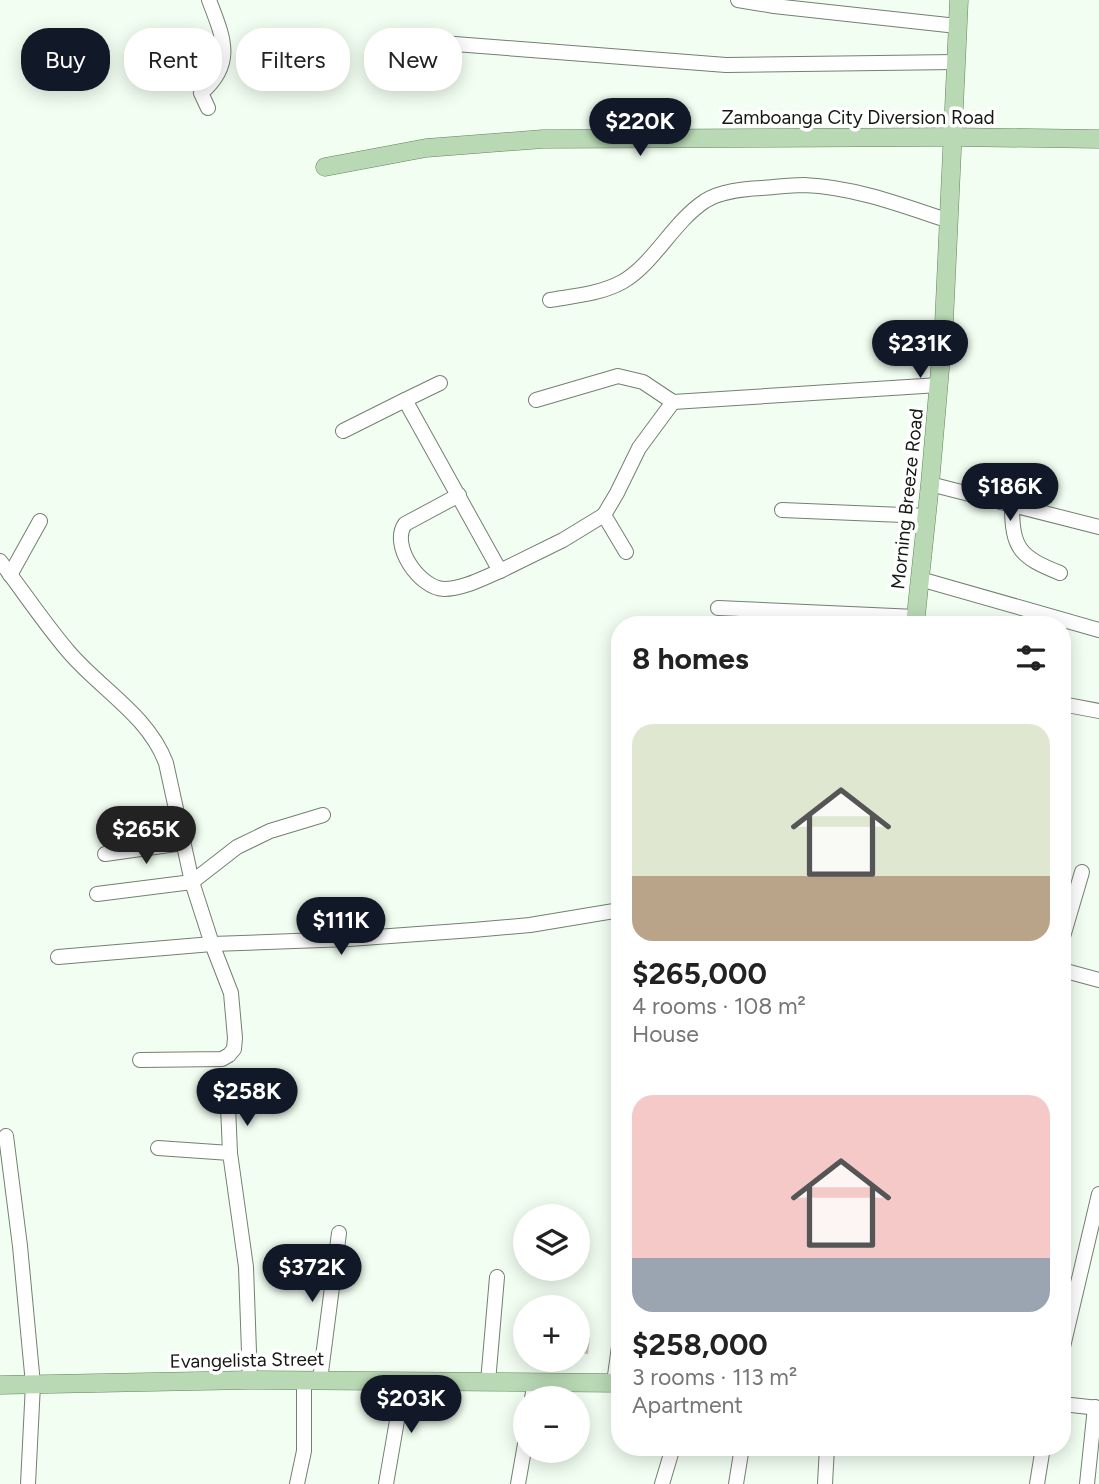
<!DOCTYPE html>
<html lang="en">
<head>
<meta charset="utf-8">
<style>
	body { margin:0; font-family:Figtree,sans-serif; background:#f6f6f6; color:#222; height:100vh; display:flex; flex-direction:column; font-size:26px; white-space:nowrap }
	* { box-sizing:border-box; margin:0 }
	p { font-size:23px; color:#767676 }
	.icon { flex:none; width:38px; height:38px; fill:none; stroke:currentColor; stroke-width:2; stroke-linecap:round; stroke-linejoin:round }
	.map { position:relative; flex:1; overflow:hidden }
	.sheet { position:absolute; left:611px; top:616px; width:460px; height:840px; display:flex; flex-direction:column; background:#fff; border-radius:28px; box-shadow:0 4px 18px #0003 }
	.sheet>* { flex:none }
	.hud { position:absolute; left:21px; top:28px; width:485px; height:63px; display:flex; gap:14px }
	.fabs { position:absolute; left:513px; top:1204px; display:grid; gap:14px }
	.fabs a { display:grid; place-items:center; width:77px; height:77px; border-radius:50%; background:#fff; box-shadow:0 4px 18px #0003; font-size:35px }
	.price { position:absolute; translate:-50% -60px; padding:0 16px; border-radius:24px; background:#111827; color:#fff; font-size:23px; line-height:46px; filter:drop-shadow(0 2px 4px #0008) }
	.price::after { content:''; position:absolute; left:50%; top:42px; width:21px; height:16px; margin-left:-10px; background:inherit; clip-path:polygon(0 0,100% 0,50% 100%) }
	.price.active { background:#222; color:#fff }
	ul { padding:0; list-style:none }
	li { display:grid; align-content:center; gap:14px; height:371px; padding:0 21px }
	li span { display:grid; place-items:center; height:217px; border-radius:21px; color:#555 }
	li>.icon { margin-inline-start:auto }
	span .icon { width:126px; height:126px; fill:#fffc; stroke-width:1 }
	li b { font-size:30px }
	h2 { display:flex; justify-content:space-between; align-items:center; height:84px; padding:0 21px; font-size:30px }
	.pill { padding:0 24px; border-radius:28px; background:#fff; box-shadow:0 4px 18px #0003; font-size:24px; line-height:63px }
	.pill.active { background:#111827; color:#fff }
	.map>svg:first-child { display:block }
</style>
</head>
<body>
<div class="map">
<svg width="1099" height="1484" viewBox="0 0 1099 1484">
	<rect width="100%" height="100%" fill="#f2fef1"/>
	<path fill="#cabcc6" d="M578 1336 590 1338 588 1354 578 1353Z"/>
	<g fill="none" stroke-linecap="round" stroke-linejoin="round">
		<g stroke="#757f73" stroke-width="16">
			<g id="minor">
				<path d="M738 0 774 6 957 26"/>
				<path d="M442 43 726 65 956 62"/>
				<path d="M208 108 201 93C236 63 223 37 209 0"/>
				<path d="M550 300C574 296 600 294 622 282 653 265 673 222 705 201 721 191 743 189 762 188 776 187 790 185 804 185 854 187 902 205 949 221"/>
				<path d="M405 400 440 383"/>
				<path d="M536 400 618 376 643 382 673 402 939 385"/>
				<path d="M343 431 405 400 500 571 563 540 604 515"/>
				<path d="M930 484 1099 527"/>
				<path d="M459 495 405 524C390 545 419 588 444 589 463 589 483 578 500 571"/>
				<path d="M1012 505C1012 549 1020 557 1060 573"/>
				<path d="M782 510 927 516"/>
				<path d="M626 552 604 515 617 493 639 448 673 402"/>
				<path d="M0 561C23 591 44 623 68 651 100 689 148 715 166 763L192 882 212 944 231 993 235 1038 234 1049 229 1055 222 1059 140 1060"/>
				<path d="M10 575 40 521"/>
				<path d="M920 579 1099 630"/>
				<path d="M718 608 916 617"/>
				<path d="M1062 704 1099 711"/>
				<path d="M105 854 183 843"/>
				<path d="M97 894 192 882 237 847 270 831 323 815"/>
				<path d="M1062 940 1082 872"/>
				<path d="M58 957 212 944 349 939 473 930 530 925 620 910"/>
				<path d="M1062 970 1099 980"/>
				<path d="M228 1106 230 1153"/>
				<path d="M6 1136 20 1246 33 1384 28 1484"/>
				<path d="M158 1148 230 1153 246 1267 250 1380"/>
				<path d="M1062 1351 1099 1194"/>
				<path d="M320 1380 339 1233"/>
				<path d="M488 1382 497 1277"/>
				<path d="M614 1383 620 1339"/>
				<path d="M532 1398 535 1382"/>
				<path d="M1062 1404 1099 1408"/>
				<path d="M297 1484 304 1451V1380"/>
				<path d="M386 1484 404 1380"/>
				<path d="M518 1484 525 1444"/>
				<path d="M662 1484 673 1447"/>
				<path d="M736 1484 742 1447"/>
				<path d="M825 1484 827 1447"/>
				<path d="M1037 1484 1043 1447"/>
				<path d="M1087 1484 1095 1407"/>
			</g>
		</g>
		<g stroke="#61855c" stroke-width="19">
			<g id="major">
				<path d="M325 167 426 148 543 139 952 137 1099 139"/>
				<path d="M915 625 930 484 944 323 959 0"/>
				<path d="M0 1385 250 1380 620 1383"/>
			</g>
		</g>
		<use href="#minor" stroke="#fff" stroke-width="14"/>
		<use href="#major" stroke="#b9d9b5" stroke-width="18"/>
	</g>
	<g text-anchor="middle" dominant-baseline="central" stroke-width="7" stroke-linejoin="round" paint-order="stroke">
		<g font-size="19" fill="#141813" stroke="#fff">
			<text x="858" y="117">Zamboanga City Diversion Road</text>
			<text transform="translate(907 499) rotate(-84)">Morning Breeze Road</text>
			<text transform="translate(247 1360) rotate(-1)">Evangelista Street</text>
		</g>
	</g>
</svg>
<div class="fabs">
<a><svg class="icon" aria-label="layers" viewBox="0 0 24 24"><path d="M12 4l9 5-9 5-9-5zM3 14l9 5 9-5"/></svg></a>
<a>+</a>
<a>−</a>
</div>
<b class="price" style="left:640px;top:158px">$220K</b>
<b class="price" style="left:920px;top:380px">$231K</b>
<b class="price" style="left:1010px;top:523px">$186K</b>
<b class="price active" style="left:146px;top:866px">$265K</b>
<b class="price" style="left:341px;top:957px">$111K</b>
<b class="price" style="left:247px;top:1128px">$258K</b>
<b class="price" style="left:312px;top:1304px">$372K</b>
<b class="price" style="left:411px;top:1435px">$203K</b>
<div class="hud">
<a class="pill active">Buy</a>
<a class="pill">Rent</a>
<a class="pill">Filters</a>
<a class="pill">New</a>
</div>
<section class="sheet">
<h2>8 homes<svg class="icon" aria-label="filters" viewBox="0 0 24 24"><path d="M4 7h16M4 17h16"/><circle cx="9" cy="7" r="2"/><circle cx="15" cy="17" r="2"/></svg></h2>
<ul>
<li><span style="background:linear-gradient(#dfe7d0 70%,#b9a48a 0)"><svg class="icon" aria-label="home" viewBox="0 0 24 24"><path d="M3 11l9-7 9 7M6 9v11h12V9"/></svg></span><div><b>$265,000</b><p>4 rooms · 108 m²</p><p>House</p></div></li>
<li><span style="background:linear-gradient(#f6c9c9 75%,#9aa5b1 0)"><svg class="icon" aria-label="home" viewBox="0 0 24 24"><path d="M3 11l9-7 9 7M6 9v11h12V9"/></svg></span><div><b>$258,000</b><p>3 rooms · 113 m²</p><p>Apartment</p></div></li>
</ul>
</section>
</div>
</body>
</html>
